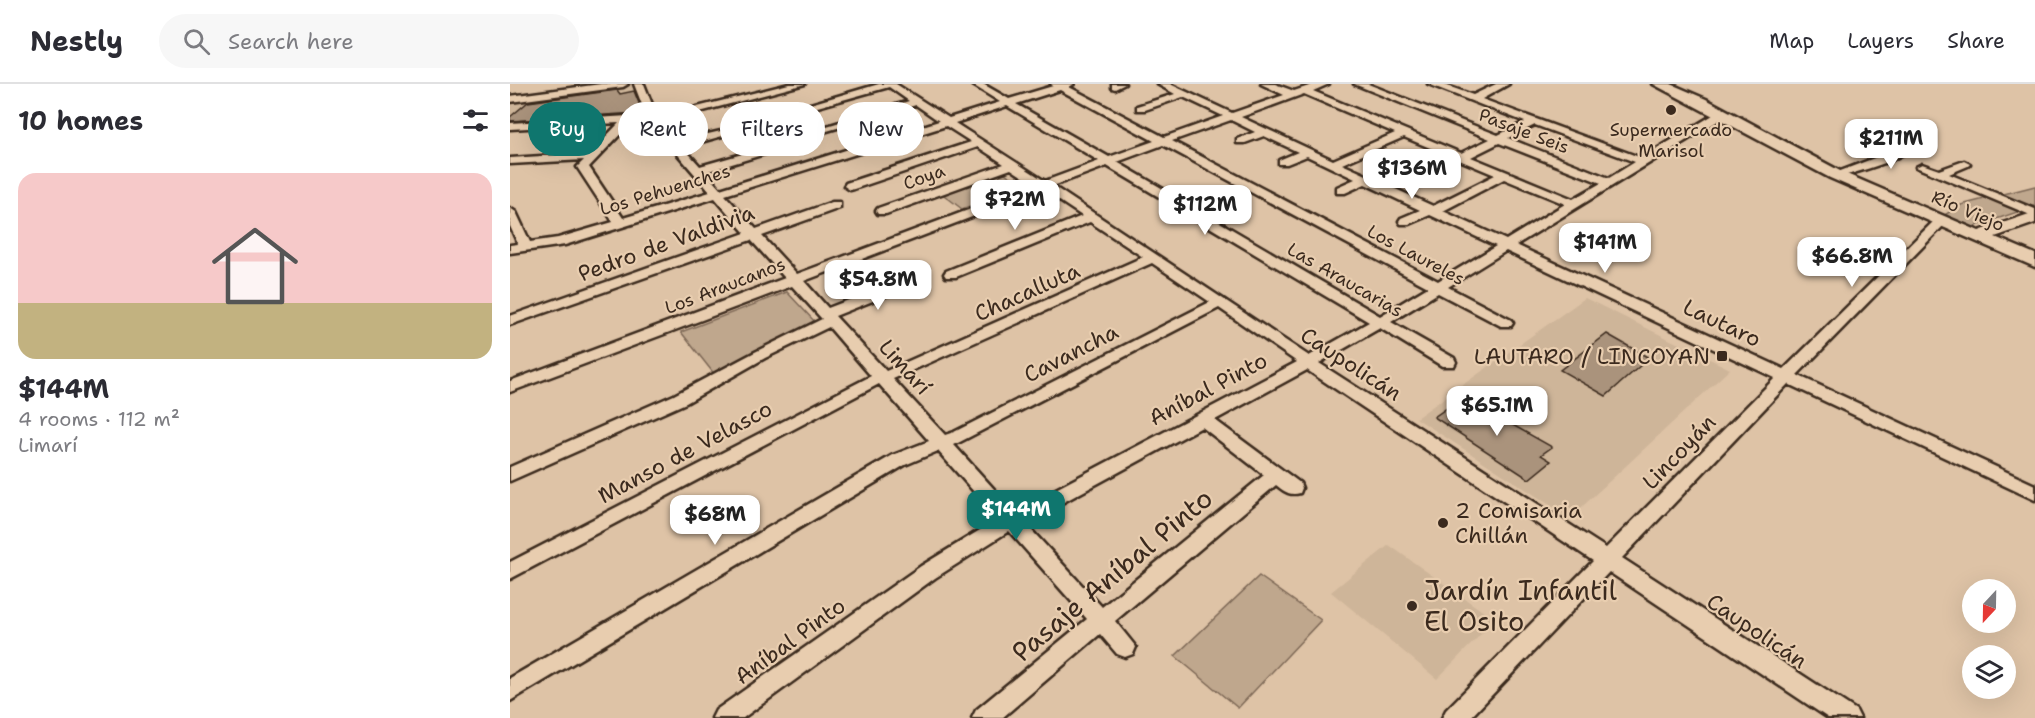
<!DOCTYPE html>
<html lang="en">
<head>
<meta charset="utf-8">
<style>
	body { margin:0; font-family:"Shantell Sans",sans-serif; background:#f7f7f7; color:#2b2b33; height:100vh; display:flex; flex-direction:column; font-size:22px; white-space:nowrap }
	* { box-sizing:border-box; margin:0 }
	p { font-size:20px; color:#7c7c81 }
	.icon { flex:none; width:33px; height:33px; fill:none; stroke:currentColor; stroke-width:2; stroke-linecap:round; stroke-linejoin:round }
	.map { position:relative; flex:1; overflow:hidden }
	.details { display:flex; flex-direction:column; background:#fff; width:510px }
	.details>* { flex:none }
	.guide { position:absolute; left:18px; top:18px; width:570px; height:54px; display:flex; gap:12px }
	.needle { width:39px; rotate:202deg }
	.controls { position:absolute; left:1452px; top:495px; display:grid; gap:12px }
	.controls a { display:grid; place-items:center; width:54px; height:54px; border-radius:50%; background:#fff; box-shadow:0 6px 24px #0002; font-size:30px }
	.price { position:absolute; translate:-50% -51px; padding:0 14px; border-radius:12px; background:#fff; color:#222; font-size:20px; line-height:39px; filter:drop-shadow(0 2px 3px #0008) }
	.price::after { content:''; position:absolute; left:50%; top:36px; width:18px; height:14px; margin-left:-9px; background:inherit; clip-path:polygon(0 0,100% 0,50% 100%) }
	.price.current { background:#0f766e; color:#fff }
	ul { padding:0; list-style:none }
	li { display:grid; align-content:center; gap:12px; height:318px; padding:0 18px }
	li+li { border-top:2px solid #e1e1e2 }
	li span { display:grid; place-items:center; height:186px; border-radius:18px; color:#555 }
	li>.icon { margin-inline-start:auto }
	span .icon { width:108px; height:108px; fill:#fffc; stroke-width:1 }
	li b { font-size:26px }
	h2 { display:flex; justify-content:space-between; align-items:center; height:72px; padding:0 18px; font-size:26px }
	.tag { padding:0 21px; border-radius:27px; background:#fff; box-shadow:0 6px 24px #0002; font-size:21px; line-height:54px }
	.tag.current { background:#0f766e; color:#fff }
	header { display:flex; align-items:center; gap:36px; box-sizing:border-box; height:84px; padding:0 30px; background:#fff; border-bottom:2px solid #e1e1e2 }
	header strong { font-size:28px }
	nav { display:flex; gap:33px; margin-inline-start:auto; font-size:21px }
	.search { width:420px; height:54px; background:#f7f7f7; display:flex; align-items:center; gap:15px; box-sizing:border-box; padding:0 21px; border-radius:33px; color:#7c7c81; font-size:22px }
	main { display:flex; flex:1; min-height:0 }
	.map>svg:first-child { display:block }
</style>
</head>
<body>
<header>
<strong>Nestly</strong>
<div class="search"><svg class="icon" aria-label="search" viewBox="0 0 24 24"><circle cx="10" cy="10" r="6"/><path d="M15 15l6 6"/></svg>Search here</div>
<nav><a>Map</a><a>Layers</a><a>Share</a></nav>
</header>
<main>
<section class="details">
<h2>10 homes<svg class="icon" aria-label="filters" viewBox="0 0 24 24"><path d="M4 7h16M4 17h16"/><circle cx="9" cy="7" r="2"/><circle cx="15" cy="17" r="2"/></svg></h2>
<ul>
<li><span style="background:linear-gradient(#f6c9c9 70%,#c2b280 0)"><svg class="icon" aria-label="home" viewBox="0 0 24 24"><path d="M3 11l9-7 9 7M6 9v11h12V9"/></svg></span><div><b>$144M</b><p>4 rooms · 112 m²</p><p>Limarí</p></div></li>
</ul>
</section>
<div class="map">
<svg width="1525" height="634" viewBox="0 0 1525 634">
	<rect width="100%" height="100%" fill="#dec3a6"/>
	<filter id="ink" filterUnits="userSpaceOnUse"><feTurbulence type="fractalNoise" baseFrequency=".0167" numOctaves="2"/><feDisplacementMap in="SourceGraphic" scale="12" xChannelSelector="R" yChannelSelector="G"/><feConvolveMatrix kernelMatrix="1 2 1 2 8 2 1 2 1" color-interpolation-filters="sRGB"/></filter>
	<g filter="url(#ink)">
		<g fill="#ceb599">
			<path d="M124 1 135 30 0 38V17Z"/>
			<path d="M1075 214 1220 285 1060 434 906 334Z"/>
			<path d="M879 461 985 536 927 595 821 508Z"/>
		</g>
		<g fill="#bfa78d" stroke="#7d6856" stroke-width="1.5">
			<path d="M492 87 514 102 452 125 430 108Z"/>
			<path d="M1525 102V122L1460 144 1433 132 1451 121Z"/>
			<path d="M277 208 306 239 252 264 205 291 171 248Z"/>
			<path d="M749 492 811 536 728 624 665 572Z"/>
		</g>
		<g fill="#aa937c" stroke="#3b2a1e" stroke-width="1.5">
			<path d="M107 6 110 10 124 7 131 24 127 29 0 37V33L18 18Z"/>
			<path d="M1097 250 1139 274 1096 312 1050 286Z"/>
			<path d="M953 313 1042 363 1031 371 1041 377 1019 395 924 333Z"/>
		</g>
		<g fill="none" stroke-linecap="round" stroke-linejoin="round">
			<g stroke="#3b2a1e" stroke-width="5">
				<g id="street">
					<path d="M91 0H118L113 3 0 18V12Z"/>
					<path d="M124 0H134L147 33 279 0H295L152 38 168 57 241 40V44L173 63 190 82 257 63H265V67L195 88 210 105 429 37 406 21 293 54H285L284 52 399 17 379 3 261 36 256 33 369 0H386L439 34 490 18 461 0H473L499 15 543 2 541 0H564L559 3 654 53 713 32 673 13 635 26H627V22L665 10 647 0H660L722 29 774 11 751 0H765L784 7 805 0H819L803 7 951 69 980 55 844 0H858L988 51 1015 38 918 0H932L963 11 986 0H999L972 15 1132 74 1208 28H1216V32L1006 161 1274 285 1427 134H1435L1437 137 1435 140 1287 291 1525 401V416L1278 300 1112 474 1346 626 1350 634H1318L1099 488 960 634H932L936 626 1083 477 797 286 705 336 790 399 792 404 790 409C779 412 774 407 766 401L605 537 626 563 623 570 615 573 607 570 590 550 492 634H462L466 626 577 535 499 447 425 494 233 634H202L206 626 411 482 488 435 428 367 395 381 0 617V594L383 371 419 357 369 300 0 495V478L361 292 319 243 255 274 176 319 0 397V383L164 311 245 268 312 235 282 202 0 308V297L275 194 241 156 0 241V232L235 149 205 114 55 161 0 169V161L8 160 0 142V124L6 128 20 158 48 154 103 138 67 83 74 76 0 80V74L80 69 109 39 0 45V39L136 31ZM550 6 644 57 599 73 506 20ZM794 10 885 49 823 76 731 33ZM497 22 589 77 535 97 445 39ZM721 36 745 48 727 55V59H735L754 52 788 68 769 76V80H777L797 72 845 95 827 103V109H835L855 100 910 126 891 134 889 137 891 140H899L920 131 986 162 928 197 662 57ZM139 37 200 108 113 134 79 83 122 38ZM1025 41 1125 78 1099 94 998 54ZM436 42 461 58 336 99 334 102 340 106 344 105 468 63 494 80 368 124 366 127 368 130H376L501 85 525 101 287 190 252 152 330 124V118H322L246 145 215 111ZM894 53 932 69 872 98 832 80ZM989 59 1091 99 1063 115 961 73ZM653 61 918 203 870 232 607 78ZM942 73 985 91 923 122 881 103ZM597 82 859 238 799 272 543 102ZM994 95 1055 120 996 156 933 127ZM533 106 572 132 436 187 434 190 436 193H446L580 138 633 173 376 287 325 232 413 197 415 194 413 191H403L318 224 294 197ZM996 167 1265 294 1096 464 809 279 870 244 932 282H944L946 278 944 274 881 238 928 209 991 242H1001L1003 239 1001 236 938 203ZM642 179 700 218 444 348 435 351 383 295ZM709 224 787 278 504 427 444 361ZM692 343 754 391 592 523 515 439Z"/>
					<path d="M602 0H615L605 5 602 4Z"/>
					<path d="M1410 48 1415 51C1396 77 1359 84 1330 93L1326 94 1320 91 1380 68Z"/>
					<path d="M1454 77 1460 80 1458 82 1439 90 1525 125V133L1406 83 1412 80 1429 86Z"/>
				</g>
			</g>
			<g stroke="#3b2a1e" stroke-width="5">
				<path id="secondary" d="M1143 0H1161L1196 15 1332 88 1469 147 1525 128V139L1485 153 1525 170V183L1320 94Z"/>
			</g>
			<use href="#street" fill="#e8cdaf" fill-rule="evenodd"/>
			<use href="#secondary" fill="#e8cdaf" fill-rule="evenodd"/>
		</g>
	</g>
	<g fill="#3b2a1e" stroke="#e8cdaf" stroke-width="2">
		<circle cx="1161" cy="26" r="6"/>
		<rect x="1206" y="266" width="12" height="12" rx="3"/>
		<circle cx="933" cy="439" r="6"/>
		<circle cx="902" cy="522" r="6"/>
	</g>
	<g text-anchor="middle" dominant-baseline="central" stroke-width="4.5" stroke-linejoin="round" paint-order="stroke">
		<g font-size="18" fill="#3b2a1e" stroke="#e8cdaf">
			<text x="1161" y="46">Supermercado<tspan x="1161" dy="21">Marisol</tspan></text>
		</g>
		<g font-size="18" fill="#3b2a1e" stroke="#e8cdaf">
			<text transform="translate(1014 47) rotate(21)">Pasaje Seis</text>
			<text transform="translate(414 93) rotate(-20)">Coya</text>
			<text transform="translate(155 106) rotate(-17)">Los Pehuenches</text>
			<text transform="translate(1458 127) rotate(23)">Río Viejo</text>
			<text transform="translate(906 171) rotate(28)">Los Laureles</text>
			<text transform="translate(835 196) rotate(30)">Las Araucarias</text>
			<text transform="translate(215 202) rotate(-21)">Los Araucanos</text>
		</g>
		<g font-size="22" fill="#3b2a1e" stroke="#e8cdaf">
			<text transform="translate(156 159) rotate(-20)">Pedro de Valdivia</text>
			<text transform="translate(517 208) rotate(-24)">Chacalluta</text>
			<text transform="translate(1212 239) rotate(25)">Lautaro</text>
			<text transform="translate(561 269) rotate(-27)">Cavancha</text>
			<text transform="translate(841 280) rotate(33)">Caupolicán</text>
			<text transform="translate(395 283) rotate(48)">Limarí</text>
			<text transform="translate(698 305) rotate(-28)">Aníbal Pinto</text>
			<text transform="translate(175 368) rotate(-28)">Manso de Velasco</text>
			<text transform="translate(1169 368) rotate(-46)">Lincoyán</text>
			<text transform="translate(1247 547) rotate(34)">Caupolicán</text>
			<text transform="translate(280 557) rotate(-36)">Aníbal Pinto</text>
		</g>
		<g font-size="22" fill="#3b2a1e" stroke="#e8cdaf" text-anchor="end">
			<text x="1200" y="272">LAUTARO / LINCOYAN</text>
			<text x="945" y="426" text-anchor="start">2 Comisaria<tspan x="945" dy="25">Chillán</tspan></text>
		</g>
		<g font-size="27" fill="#3b2a1e" stroke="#e8cdaf">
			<text transform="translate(602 491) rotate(-40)">Pasaje Aníbal Pinto</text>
		</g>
		<g font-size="27" fill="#3b2a1e" stroke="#e8cdaf" text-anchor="start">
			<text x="914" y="506">Jardín Infantil<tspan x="914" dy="31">El Osito</tspan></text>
		</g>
	</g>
</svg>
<div class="controls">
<a><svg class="needle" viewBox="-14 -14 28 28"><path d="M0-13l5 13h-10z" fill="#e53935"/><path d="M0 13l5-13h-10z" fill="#7c7c81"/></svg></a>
<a><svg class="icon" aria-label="layers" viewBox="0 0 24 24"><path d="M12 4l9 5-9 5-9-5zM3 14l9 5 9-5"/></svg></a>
</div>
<b class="price" style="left:1381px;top:86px">$211M</b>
<b class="price" style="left:902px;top:116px">$136M</b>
<b class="price" style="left:505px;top:147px">$72M</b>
<b class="price" style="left:695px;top:152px">$112M</b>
<b class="price" style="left:1095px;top:190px">$141M</b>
<b class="price" style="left:1342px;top:204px">$66.8M</b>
<b class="price" style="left:368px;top:227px">$54.8M</b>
<b class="price" style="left:987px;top:353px">$65.1M</b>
<b class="price current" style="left:506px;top:457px">$144M</b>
<b class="price" style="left:205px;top:462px">$68M</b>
<div class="guide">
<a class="tag current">Buy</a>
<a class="tag">Rent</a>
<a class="tag">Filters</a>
<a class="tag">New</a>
</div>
</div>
</main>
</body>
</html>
